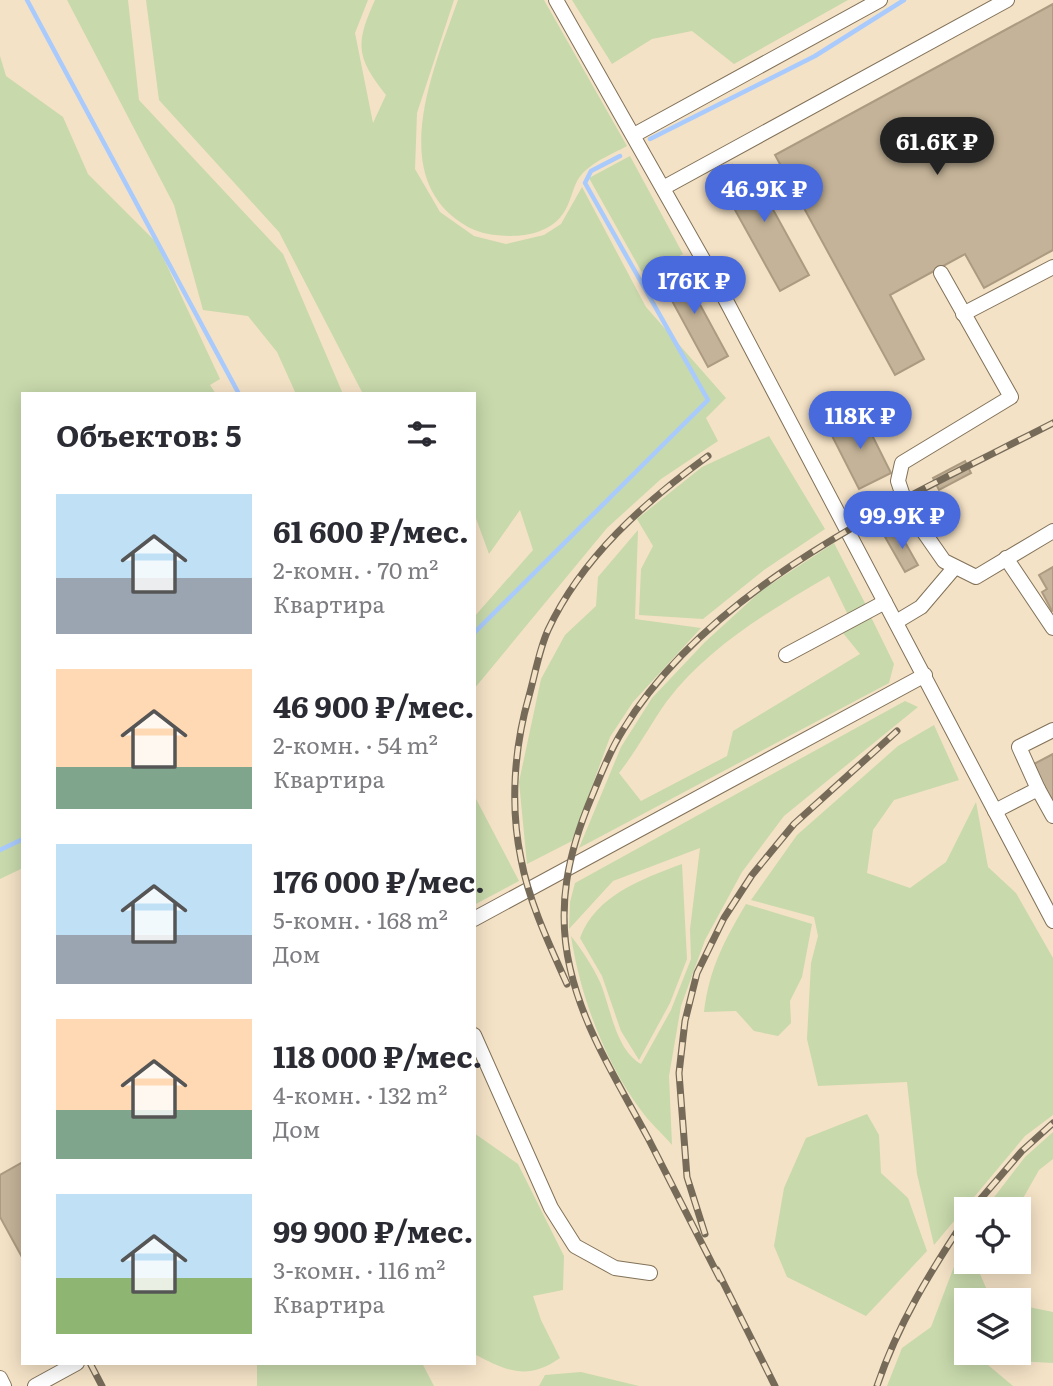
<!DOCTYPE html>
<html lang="ru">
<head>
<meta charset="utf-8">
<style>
	body { margin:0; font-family:Literata,serif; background:#f2f2f3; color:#2b2b33; height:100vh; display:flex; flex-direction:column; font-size:26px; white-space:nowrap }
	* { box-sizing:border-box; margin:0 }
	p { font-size:23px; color:#7c7c81 }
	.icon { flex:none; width:38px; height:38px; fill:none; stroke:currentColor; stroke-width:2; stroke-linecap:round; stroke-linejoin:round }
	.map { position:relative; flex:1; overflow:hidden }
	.sheet { position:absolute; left:21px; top:392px; width:455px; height:973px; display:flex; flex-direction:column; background:#fff; border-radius:0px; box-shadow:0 4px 18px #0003 }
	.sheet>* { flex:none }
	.fabs { position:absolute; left:954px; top:1197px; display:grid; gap:14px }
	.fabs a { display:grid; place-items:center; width:77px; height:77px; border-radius:0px; background:#fff; box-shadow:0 4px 18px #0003; font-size:35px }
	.price { position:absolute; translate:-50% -60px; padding:0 16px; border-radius:24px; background:#496add; color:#fff; font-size:23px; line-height:46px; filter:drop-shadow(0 2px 4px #0008) }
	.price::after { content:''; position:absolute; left:50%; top:42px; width:21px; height:16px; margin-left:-10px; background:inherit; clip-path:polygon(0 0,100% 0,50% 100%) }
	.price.active { background:#222; color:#fff }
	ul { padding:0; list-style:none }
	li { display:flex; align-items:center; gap:21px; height:175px; padding:0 35px }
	li span { display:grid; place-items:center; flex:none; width:196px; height:140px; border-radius:0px; color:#555 }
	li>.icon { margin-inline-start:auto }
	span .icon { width:84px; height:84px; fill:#fffc; stroke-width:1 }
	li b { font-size:30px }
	h2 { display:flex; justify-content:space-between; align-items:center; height:84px; padding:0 35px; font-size:30px }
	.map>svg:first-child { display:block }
</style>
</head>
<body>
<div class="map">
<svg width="1053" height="1386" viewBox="0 0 1053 1386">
	<rect width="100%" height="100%" fill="#f4e2c6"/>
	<g fill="#c8d9ac">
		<path d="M67 0H128L139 100 283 254 343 394H296L277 352 248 316 203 310 174 205Z"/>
		<path d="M146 0H368L355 33 373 123 386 95C356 57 355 44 375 0H454L417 113 415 169 440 212 474 236 506 244 544 235 561 224 582 187 646 307 726 398 706 418 718 441 661 479 607 528 474 689V617L533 550 520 510 489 554 474 513V394H363L279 232 159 100Z"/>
		<path d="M458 0H544L627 146C614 153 597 160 586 170 566 186 577 217 540 231 520 239 486 237 468 227 384 180 434 68 458 0Z"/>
		<path d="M572 0H848L734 64 692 31 652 39 612 64Z"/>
		<path d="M0 56 6 76 63 117 88 174 156 242 220 379 210 385 216 394H23V868L0 879Z"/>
		<path d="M630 156 683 254 644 276 589 178Z"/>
		<path d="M769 436 825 529 764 570 703 619 639 615 641 569 653 546 637 519 702 467Z"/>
		<path d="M638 530 635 619 701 628 633 702 610 737 572 841 527 864 519 782 541 679 565 635 596 606 598 577Z"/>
		<path d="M834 543 867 607 848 615 829 576C771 610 709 646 667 701 650 725 637 750 619 773L641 801 727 756 733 731 860 654 843 633 871 617 894 664 889 683 579 848 621 747 652 698 705 642 762 590Z"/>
		<path d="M905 701 918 707 784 816 742 872 705 940 681 1006 669 1076 672 1145C662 1133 649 1122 640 1109 604 1060 580 995 571 936 582 950 592 965 600 982 611 1008 615 1049 641 1064L671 1010 691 959 690 929 700 848 613 881 569 929 570 902 575 883Z"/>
		<path d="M934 725 959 780 894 800 873 830 867 873 910 888 946 862 976 802 988 867 1016 893 1053 958V1115L1025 1136 934 1245 917 1174 907 1082 818 1086 807 1039 811 963 818 936 814 917 751 900 797 835 898 746Z"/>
		<path d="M474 795 519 881 474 905Z"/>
		<path d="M682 864 687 959 670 1003 639 1060 621 1031 602 976 580 938C596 895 642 879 682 864Z"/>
		<path d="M746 904 812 924 802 977 790 1001 791 1023 778 1036 754 1031 736 1011 704 1012C709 969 724 941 746 904Z"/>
		<path d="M867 1114 879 1135 881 1173 908 1198 927 1251 866 1316 787 1277 774 1246 784 1188 806 1138Z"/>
		<path d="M1053 1132V1159L1039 1170 1017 1209H985L1025 1157Z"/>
		<path d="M474 1133 518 1164 564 1256 563 1290 533 1296 541 1320 560 1358C527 1381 507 1371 474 1354Z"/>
		<path d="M966 1235V1262H987L980 1274 991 1299 998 1300H966V1353H1018L1019 1305 1053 1312V1363L981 1359 1013 1386H887L902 1348 931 1327Z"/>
		<path d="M257 1363H422L434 1386H257Z"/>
		<path d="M581 1372 639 1386H539L545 1375Z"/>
	</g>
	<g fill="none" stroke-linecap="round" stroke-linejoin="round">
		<g stroke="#a9cafd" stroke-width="4.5">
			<path d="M27 0 239 394"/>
			<path d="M650 139 815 56 904 0"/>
			<path d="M474 633 708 400 585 183 591 171 620 156"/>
			<path d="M0 850 23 839"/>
		</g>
	</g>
	<g fill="#c4b398" stroke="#ac9b81" stroke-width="2">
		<path d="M1053 4V250L984 288 965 254 890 295 924 359 895 375 775 155Z"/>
		<path d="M732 165 737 174 750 167 759 185 786 171 791 180 765 195 809 275 780 291 720 183 718 174Z"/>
		<path d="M679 266 728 356 708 367 659 277Z"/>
		<path d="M861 413 891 473 859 489 829 430Z"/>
		<path d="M965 461 971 473 939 490 933 478Z"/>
		<path d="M898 530 918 565 905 572 885 537Z"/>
		<path d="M1053 567V610L1052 611 1042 592 1047 589 1039 575Z"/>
		<path d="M1053 754V805L1032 765Z"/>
		<path d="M23 1162V1259L0 1217V1175Z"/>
	</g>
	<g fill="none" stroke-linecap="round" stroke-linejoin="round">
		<g stroke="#817158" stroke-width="16">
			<g id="minor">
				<path d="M556 0 721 291 1053 921"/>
				<path d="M634 135 880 0"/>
				<path d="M663 188 1007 0"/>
				<path d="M941 273 1011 397 902 463 898 481 907 508 944 561 976 577 1053 531"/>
				<path d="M963 314 1053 267"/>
				<path d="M1006 558 1053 628"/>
				<path d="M896 622 921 607 955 567"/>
				<path d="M786 655 885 602"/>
				<path d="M1038 789 1053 816"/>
				<path d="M995 811 1038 789 1019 747 1053 730"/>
				<path d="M474 919 925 675"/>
				<path d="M474 1035 551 1208 575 1246 615 1268 650 1273"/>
				<path d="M0 1378 4 1386"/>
				<path d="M35 1386 77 1363"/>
			</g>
		</g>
		<use href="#minor" stroke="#fff" stroke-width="14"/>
		<g stroke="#766b59" stroke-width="7">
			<g id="rail">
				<path d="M567 984C549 944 529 902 521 859 510 806 514 748 529 696 535 675 539 650 548 630 582 557 645 502 708 456"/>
				<path d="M972 1209 1022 1151 1053 1123"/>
				<path d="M705 1234 687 1177 679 1073 685 1021 697 973 724 918 752 875 794 824 897 731"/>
				<path d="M717 1270 775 1386"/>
				<path d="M720 1279C696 1232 672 1185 648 1138 618 1082 584 1030 570 968 556 907 568 853 592 796 601 774 610 750 623 730 713 582 905 499 1053 423"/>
				<path d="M90 1363 102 1386"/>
				<path d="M877 1386C898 1324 930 1272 966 1218"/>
			</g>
		</g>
		<use href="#rail" stroke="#f4e2c6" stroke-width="4.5" stroke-dasharray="13" stroke-linecap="butt"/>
	</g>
</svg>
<div class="fabs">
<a><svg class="icon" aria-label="locate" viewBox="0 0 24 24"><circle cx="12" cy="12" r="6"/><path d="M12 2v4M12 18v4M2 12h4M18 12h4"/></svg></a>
<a><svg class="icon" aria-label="layers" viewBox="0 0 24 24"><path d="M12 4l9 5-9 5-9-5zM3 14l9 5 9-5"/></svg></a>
</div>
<b class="price active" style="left:937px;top:177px">61.6K ₽</b>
<b class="price" style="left:764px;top:224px">46.9K ₽</b>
<b class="price" style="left:694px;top:316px">176K ₽</b>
<b class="price" style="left:860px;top:451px">118K ₽</b>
<b class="price" style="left:902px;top:551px">99.9K ₽</b>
<section class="sheet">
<h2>Объектов: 5<svg class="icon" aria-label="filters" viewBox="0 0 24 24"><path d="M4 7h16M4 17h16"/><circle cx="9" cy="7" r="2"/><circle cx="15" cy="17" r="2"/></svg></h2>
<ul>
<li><span style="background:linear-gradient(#bfe0f5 60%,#9aa5b1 0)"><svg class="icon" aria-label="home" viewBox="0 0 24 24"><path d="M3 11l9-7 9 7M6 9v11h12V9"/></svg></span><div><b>61 600 ₽/мес.</b><p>2-комн. · 70 m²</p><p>Квартира</p></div></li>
<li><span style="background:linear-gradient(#ffd9b3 70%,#7fa58c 0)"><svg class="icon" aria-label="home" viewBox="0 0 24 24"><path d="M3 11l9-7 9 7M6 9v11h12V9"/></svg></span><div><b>46 900 ₽/мес.</b><p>2-комн. · 54 m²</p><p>Квартира</p></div></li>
<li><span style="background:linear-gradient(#bfe0f5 65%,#9aa5b1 0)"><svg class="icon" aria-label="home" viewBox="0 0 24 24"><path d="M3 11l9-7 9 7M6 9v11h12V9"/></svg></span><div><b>176 000 ₽/мес.</b><p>5-комн. · 168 m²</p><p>Дом</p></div></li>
<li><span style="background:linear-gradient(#ffd9b3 65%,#7fa58c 0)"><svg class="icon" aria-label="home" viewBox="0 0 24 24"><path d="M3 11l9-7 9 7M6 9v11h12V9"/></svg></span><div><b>118 000 ₽/мес.</b><p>4-комн. · 132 m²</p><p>Дом</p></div></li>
<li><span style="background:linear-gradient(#bfe0f5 60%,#8fb573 0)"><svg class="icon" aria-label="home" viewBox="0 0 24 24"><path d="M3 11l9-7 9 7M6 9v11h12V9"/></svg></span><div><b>99 900 ₽/мес.</b><p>3-комн. · 116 m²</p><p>Квартира</p></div></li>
</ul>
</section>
</div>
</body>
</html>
